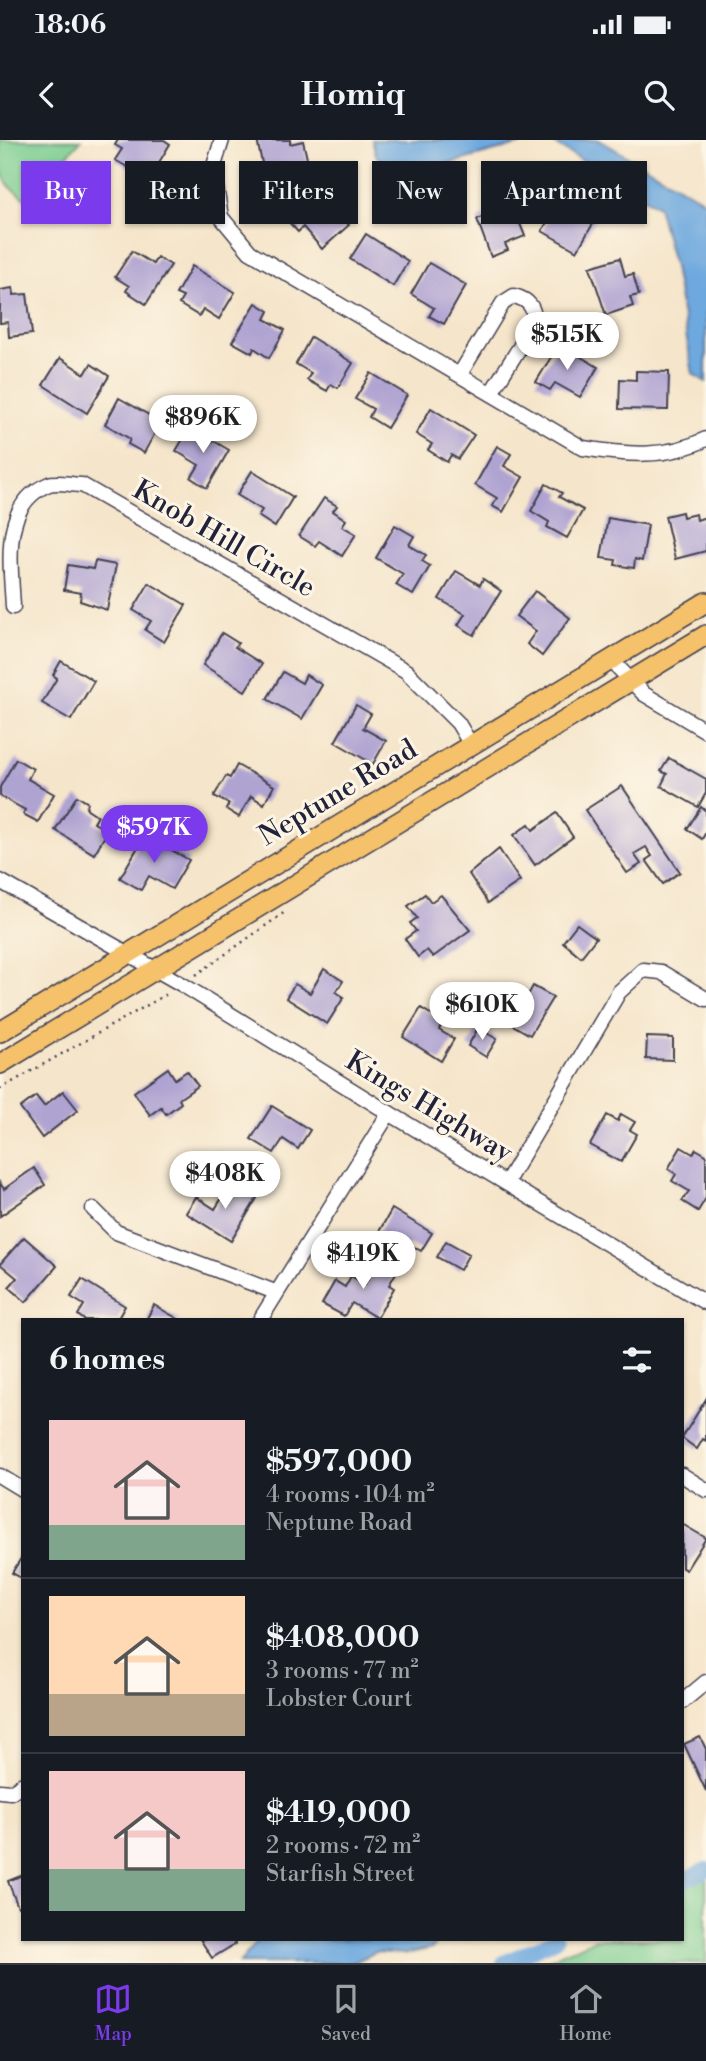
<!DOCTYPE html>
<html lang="en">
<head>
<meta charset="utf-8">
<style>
	body { margin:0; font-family:"Libre Bodoni",serif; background:#20242c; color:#f1f3f6; height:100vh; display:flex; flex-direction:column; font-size:26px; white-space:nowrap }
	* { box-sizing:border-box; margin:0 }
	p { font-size:23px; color:#9ea1a6 }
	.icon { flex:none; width:38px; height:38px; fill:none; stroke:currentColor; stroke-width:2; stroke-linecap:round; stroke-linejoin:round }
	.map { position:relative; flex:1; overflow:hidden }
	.panel { position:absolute; left:21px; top:1178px; width:663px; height:623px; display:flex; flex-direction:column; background:#171b24; border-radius:0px; box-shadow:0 2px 5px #0004 }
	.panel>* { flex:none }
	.hud { position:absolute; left:21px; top:21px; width:665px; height:63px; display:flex; gap:14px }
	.price { position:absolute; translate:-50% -60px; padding:0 16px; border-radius:24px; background:#fff; color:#222; font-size:23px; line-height:46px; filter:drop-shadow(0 2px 4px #0008) }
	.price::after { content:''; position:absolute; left:50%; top:42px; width:21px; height:16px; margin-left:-10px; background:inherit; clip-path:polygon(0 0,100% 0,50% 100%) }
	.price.current { background:#7c3aed; color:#fff }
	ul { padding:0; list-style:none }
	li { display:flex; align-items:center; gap:21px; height:175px; padding:0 28px }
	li+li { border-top:2px solid #363941 }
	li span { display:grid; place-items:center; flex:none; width:196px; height:140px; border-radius:0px; color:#555 }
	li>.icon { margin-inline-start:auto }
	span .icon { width:84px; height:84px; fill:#fffc; stroke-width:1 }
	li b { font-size:30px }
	h2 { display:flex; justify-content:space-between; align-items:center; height:84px; padding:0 28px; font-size:30px }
	.pill { padding:0 24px; border-radius:0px; background:#171b24; box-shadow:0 2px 5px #0004; font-size:24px; line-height:63px }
	.pill.current { background:#7c3aed; color:#fff }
	.status { display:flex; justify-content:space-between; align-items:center; height:49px; padding:0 35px; background:#171b24; direction:ltr }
	.status svg { height:19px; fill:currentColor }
	header { display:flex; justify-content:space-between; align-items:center; height:91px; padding:0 28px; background:#171b24; font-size:32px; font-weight:700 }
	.tabs { display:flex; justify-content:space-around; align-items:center; height:98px; border-top:2px solid #363941; background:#171b24; font-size:19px; color:#9ea1a6 }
	.tabs a { display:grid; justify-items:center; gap:4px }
	.tabs .current { color:#7c3aed }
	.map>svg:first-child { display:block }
</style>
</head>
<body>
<div class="status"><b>18:06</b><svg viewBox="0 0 49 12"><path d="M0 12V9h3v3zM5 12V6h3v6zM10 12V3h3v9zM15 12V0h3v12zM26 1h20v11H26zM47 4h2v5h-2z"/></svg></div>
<header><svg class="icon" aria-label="back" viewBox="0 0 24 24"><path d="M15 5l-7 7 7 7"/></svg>Homiq<svg class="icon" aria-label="search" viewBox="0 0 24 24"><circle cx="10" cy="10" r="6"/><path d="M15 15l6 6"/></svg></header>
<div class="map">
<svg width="706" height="1823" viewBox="0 0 706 1823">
	<rect width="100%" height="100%" fill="#fcf5e5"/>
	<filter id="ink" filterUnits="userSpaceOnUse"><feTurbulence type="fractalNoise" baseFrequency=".0143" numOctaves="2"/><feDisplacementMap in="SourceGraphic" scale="14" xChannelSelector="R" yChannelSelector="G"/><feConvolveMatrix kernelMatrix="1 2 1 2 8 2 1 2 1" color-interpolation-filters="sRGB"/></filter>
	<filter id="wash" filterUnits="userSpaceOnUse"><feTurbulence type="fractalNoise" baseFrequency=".00686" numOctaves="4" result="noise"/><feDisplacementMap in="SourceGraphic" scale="28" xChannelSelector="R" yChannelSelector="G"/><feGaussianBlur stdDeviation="1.57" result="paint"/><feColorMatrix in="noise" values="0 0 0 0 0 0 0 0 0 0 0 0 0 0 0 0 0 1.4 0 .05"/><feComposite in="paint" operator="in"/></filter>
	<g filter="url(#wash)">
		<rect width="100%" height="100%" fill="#f5e5ca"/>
		<g fill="#78cc8f" stroke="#4d7765" stroke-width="2">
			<path d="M0 0H81L27 60C0 42 0 35 0 0Z"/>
			<path d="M706 1725V1823H540L596 1799H682L683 1737Z"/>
		</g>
		<g fill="#6da8de" stroke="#48658c" stroke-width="2">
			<path d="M372 0H536L418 32 395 35 376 15Z"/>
			<path d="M548 0H599L706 62V242L693 234 674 127 658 66Z"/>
			<path d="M259 1799H438L433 1808 405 1814 376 1812 352 1823H239Z"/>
		</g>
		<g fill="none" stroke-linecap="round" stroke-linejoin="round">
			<g stroke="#6da8de" stroke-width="16">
				<path d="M682 1741 706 1730"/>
				<path d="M504 1823 556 1799"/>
			</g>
		</g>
		<g id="blocks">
			<g fill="#afa3d2">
				<path d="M118 0H164L170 4 149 39 115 20 122 9 115 5Z"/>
				<path d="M257 0H290V4L303 1 311 36 267 46Z"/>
				<path d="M320 51 349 85 322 109 303 87 298 92 287 80Z"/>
				<path d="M510 59 525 96 505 104 508 110 491 117 477 79 489 74 487 68Z"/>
				<path d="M558 64 574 73 578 65 597 77 577 111 542 91Z"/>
				<path d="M366 94 408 121 393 146 350 119Z"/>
				<path d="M132 111 153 124 157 117 171 125 146 164 126 151 129 146 115 137Z"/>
				<path d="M620 118 625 136 633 134 639 155 630 157 633 166 606 175 590 127Z"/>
				<path d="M429 123 466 145 444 184 429 176 434 168 411 154Z"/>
				<path d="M192 126 235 152 219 179 203 169 199 176 179 164 183 157 176 154Z"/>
				<path d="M13 148 14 155 27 154 32 194 9 197 8 182 0 183V150Z"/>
				<path d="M256 163 269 171 265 179 285 190 269 218 254 208 252 213 232 202Z"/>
				<path d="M311 197 353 223 338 248 331 244 327 251 307 240 311 233 296 224Z"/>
				<path d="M559 204 598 227 580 257 555 243 550 250 536 242Z"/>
				<path d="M60 218 85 234 91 224 109 236 87 273 43 245Z"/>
				<path d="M636 231 669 232 668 270 619 269 620 239 636 240Z"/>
				<path d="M371 233 407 255 387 288 369 277 373 269 355 259Z"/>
				<path d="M119 258 161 282 144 313 128 304 130 299 105 284Z"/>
				<path d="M431 268 474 295 458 319 451 315 447 322 428 310 432 304 416 294Z"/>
				<path d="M190 287 229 310 207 348 191 338 199 325 176 311Z"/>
				<path d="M497 306 511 314 504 326 523 337 503 372 492 366 497 358 475 345Z"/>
				<path d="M252 331 293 357 275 387 258 376 262 370 237 355Z"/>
				<path d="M546 344 562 353 559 357 583 370 567 398 547 387 549 382 531 371Z"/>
				<path d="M324 358 337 366 333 371 346 380 342 386 356 394 342 416 319 401 315 406 299 396Z"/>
				<path d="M682 372 683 377 696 374 697 380 706 377V411L675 419 665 376Z"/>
				<path d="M608 378 648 385 642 421 635 419 634 428 615 425 616 420 601 418Z"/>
				<path d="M395 385 414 396 409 405 426 415 422 421 430 426 413 455 396 445 403 434 376 418Z"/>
				<path d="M95 421 116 425 107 470 80 461 81 453 64 450 68 425 93 429Z"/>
				<path d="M456 431 480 445 483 439 501 451 474 495 458 485 465 474 439 459Z"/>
				<path d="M149 443 186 465 164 502 145 490 151 481 133 470Z"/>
				<path d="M535 451 570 478 542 516 527 504 536 491 516 476Z"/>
				<path d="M222 493 238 503 235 507 262 524 245 551 203 525Z"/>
				<path d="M61 521 94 541 71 580 42 563 57 538 53 535Z"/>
				<path d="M283 532 302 543 306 535 322 545 302 579 267 559Z"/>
				<path d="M356 565 371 574 363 588 386 601 373 624 335 602Z"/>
				<path d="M669 618 706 639V653L698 667 661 646 667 634 661 631Z"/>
				<path d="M16 619 33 629 28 639 54 654 38 682 23 674 25 670 0 656V647Z"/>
				<path d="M237 625 274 646 264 664 251 656 239 677 226 669 229 664 214 656 226 636 230 638Z"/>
				<path d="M622 646 680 732 663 744 646 720 652 716 646 707 634 714 641 724 627 733 585 670Z"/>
				<path d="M77 656 88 663 86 668 98 676 94 683 108 691 94 714 55 690Z"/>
				<path d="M701 667 706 671V692L702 699 687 689Z"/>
				<path d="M557 673 573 697 535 725 514 695 529 684 533 690Z"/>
				<path d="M145 695 189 720 172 749 149 736 141 750 120 738Z"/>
				<path d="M499 709 520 741 488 763 469 734Z"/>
				<path d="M425 754 431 762 441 755 470 790 433 817 427 810 418 817 405 799 416 791 410 783 417 778 408 766Z"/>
				<path d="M577 784 596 798 581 817 563 802Z"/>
				<path d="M324 829 343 841 336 852 344 857 327 884 286 858 295 844 310 853Z"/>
				<path d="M533 846 553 857 530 895 502 879 518 851 527 857Z"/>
				<path d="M421 868 443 882 439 890 454 899 441 921 403 897Z"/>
				<path d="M478 888 497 899 486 917 468 906Z"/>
				<path d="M647 897 673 898V920L646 919Z"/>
				<path d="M168 928 175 939 187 931 198 946 179 959 181 963 166 974 161 967 150 975 134 952Z"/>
				<path d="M63 951 78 970 42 998 20 968 36 956 44 966Z"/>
				<path d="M272 966 310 990 298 1009 283 999 274 1013 251 999Z"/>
				<path d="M621 974 635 982 630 990 637 994 621 1022 590 1005 607 975 618 981Z"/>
				<path d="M681 1007 693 1014 696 1009 706 1015V1058L698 1071 682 1061 689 1051 672 1041 676 1034 668 1029Z"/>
				<path d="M34 1028 45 1045 0 1076V1043L4 1049Z"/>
				<path d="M232 1042 257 1058 231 1101 186 1073 196 1057 215 1069Z"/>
				<path d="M392 1069 432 1093 421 1111 409 1104 401 1118 373 1102Z"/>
				<path d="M24 1097 57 1126 26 1162 9 1147 17 1138 0 1124Z"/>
				<path d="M446 1101 469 1114 460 1130 437 1117Z"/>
				<path d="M373 1117 397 1131 389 1145 394 1148 377 1178 352 1163 344 1176 322 1164 335 1141 345 1147 351 1136 365 1144 369 1137 363 1133Z"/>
				<path d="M82 1139 125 1166 117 1180H84L78 1175 84 1165 71 1157Z"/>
				<path d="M154 1165 180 1180H146Z"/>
				<path d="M706 1259V1301L703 1299 697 1309 682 1298Z"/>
				<path d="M682 1384 706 1398 686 1430 682 1428Z"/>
				<path d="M23 1415V1439L12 1433Z"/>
				<path d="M700 1597 706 1609V1651L684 1604Z"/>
				<path d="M23 1735V1765L18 1767 8 1741Z"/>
				<path d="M200 1799H232L235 1804 212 1818Z"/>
			</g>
		</g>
	</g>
	<g filter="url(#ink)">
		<use href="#blocks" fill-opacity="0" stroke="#423f50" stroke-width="2"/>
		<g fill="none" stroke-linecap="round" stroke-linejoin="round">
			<g stroke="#423f50" stroke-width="17">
				<g id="minor">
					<path d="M222 0 213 29 221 77 250 112 583 308C626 315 666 319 706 299"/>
					<path d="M460 234 503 163 514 156C530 160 534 168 535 183L491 253"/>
					<path d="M13 467C11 423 0 364 49 344 57 341 73 345 82 345L406 531 458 583 471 605"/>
					<path d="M611 520 644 554 706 591"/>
					<path d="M0 741 183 845 389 973 706 1163"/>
					<path d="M506 1043 619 852 643 830 661 832 706 859"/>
					<path d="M93 1069 116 1092 275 1152"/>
					<path d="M260 1180 389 973"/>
					<path d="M682 1335 706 1350"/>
					<path d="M0 1336 23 1350"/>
					<path d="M682 1562 706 1542"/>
					<path d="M0 1651 11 1652 23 1644"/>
				</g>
			</g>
			<g stroke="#423f50" stroke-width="22">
				<g id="major">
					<path d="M0 892 706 462"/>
					<path d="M0 924 706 495"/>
				</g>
			</g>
			<g stroke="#423f50" stroke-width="2.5" stroke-dasharray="2 5" stroke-linecap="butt">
				<path d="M196 835 285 772"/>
				<path d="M0 949 167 854"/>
			</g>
			<use href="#minor" stroke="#fff" stroke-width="14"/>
			<use href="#major" stroke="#f5c16b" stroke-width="19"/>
		</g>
	</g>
	<g text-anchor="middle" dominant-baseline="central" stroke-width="6" stroke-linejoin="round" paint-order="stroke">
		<g font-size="28" fill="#22223b" stroke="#fcf5e5">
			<text transform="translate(224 399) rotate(30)">Knob Hill Circle</text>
			<text transform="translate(338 653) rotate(-31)">Neptune Road</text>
			<text transform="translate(429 967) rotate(31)">Kings Highway</text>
		</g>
	</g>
</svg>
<b class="price" style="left:567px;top:232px">$515K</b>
<b class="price" style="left:203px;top:315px">$896K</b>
<b class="price current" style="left:154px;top:725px">$597K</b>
<b class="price" style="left:482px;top:902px">$610K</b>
<b class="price" style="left:225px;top:1071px">$408K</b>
<b class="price" style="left:363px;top:1151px">$419K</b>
<div class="hud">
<a class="pill current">Buy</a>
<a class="pill">Rent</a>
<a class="pill">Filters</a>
<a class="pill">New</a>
<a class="pill">Apartment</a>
</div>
<section class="panel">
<h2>6 homes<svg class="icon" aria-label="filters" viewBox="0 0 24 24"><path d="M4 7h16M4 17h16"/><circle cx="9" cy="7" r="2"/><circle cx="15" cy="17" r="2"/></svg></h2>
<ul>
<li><span style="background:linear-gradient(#f6c9c9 75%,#7fa58c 0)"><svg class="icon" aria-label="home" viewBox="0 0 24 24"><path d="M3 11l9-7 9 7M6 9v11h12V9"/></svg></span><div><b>$597,000</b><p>4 rooms · 104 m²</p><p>Neptune Road</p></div></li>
<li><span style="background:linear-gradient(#ffd9b3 70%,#b9a48a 0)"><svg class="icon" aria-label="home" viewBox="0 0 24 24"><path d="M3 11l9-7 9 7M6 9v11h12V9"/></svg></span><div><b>$408,000</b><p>3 rooms · 77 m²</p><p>Lobster Court</p></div></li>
<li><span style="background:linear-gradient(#f6c9c9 70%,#7fa58c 0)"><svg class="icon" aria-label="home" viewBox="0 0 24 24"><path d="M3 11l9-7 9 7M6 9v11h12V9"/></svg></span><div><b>$419,000</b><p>2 rooms · 72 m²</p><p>Starfish Street</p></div></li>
</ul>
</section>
</div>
<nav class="tabs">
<a class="current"><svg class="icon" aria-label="map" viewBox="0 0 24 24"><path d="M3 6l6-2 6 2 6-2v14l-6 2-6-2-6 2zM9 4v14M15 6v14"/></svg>Map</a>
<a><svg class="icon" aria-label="saved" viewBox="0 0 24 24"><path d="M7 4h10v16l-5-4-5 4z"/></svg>Saved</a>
<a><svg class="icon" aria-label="home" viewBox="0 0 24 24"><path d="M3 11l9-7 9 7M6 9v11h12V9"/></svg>Home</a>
</nav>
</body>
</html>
